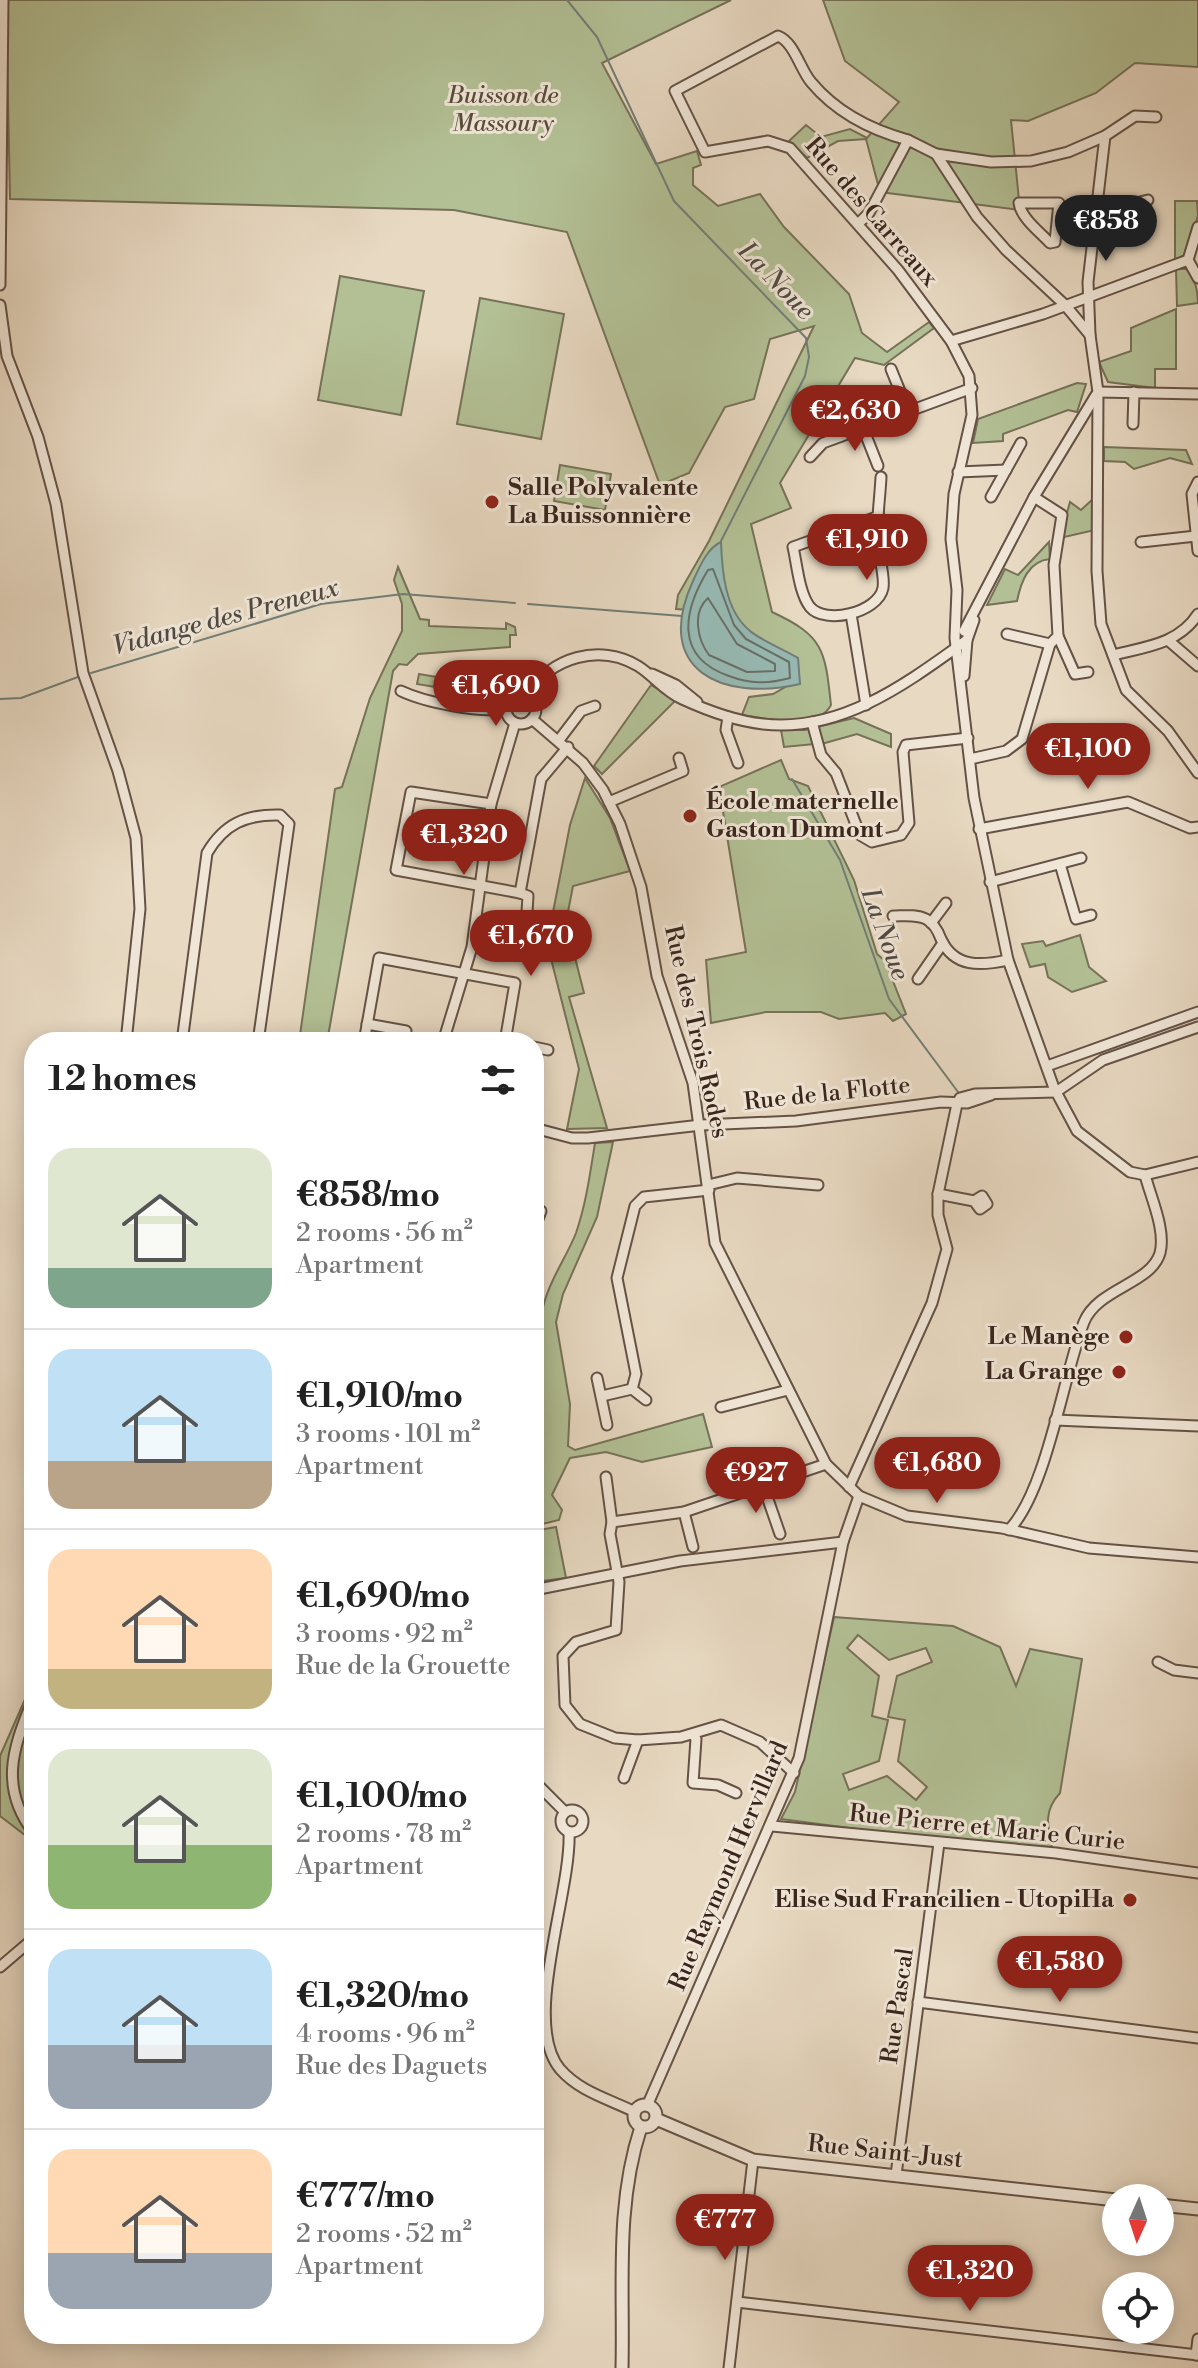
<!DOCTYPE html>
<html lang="en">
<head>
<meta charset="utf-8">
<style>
	body { margin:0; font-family:"Libre Bodoni",serif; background:#f6f6f6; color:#222; height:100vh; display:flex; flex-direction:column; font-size:30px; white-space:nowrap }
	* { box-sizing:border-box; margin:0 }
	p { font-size:26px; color:#767676 }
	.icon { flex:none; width:44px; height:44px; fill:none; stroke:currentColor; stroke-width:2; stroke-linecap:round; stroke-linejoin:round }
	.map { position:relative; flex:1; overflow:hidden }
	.drawer { position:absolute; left:24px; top:1032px; width:520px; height:1312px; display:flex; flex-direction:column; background:#fff; border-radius:32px; box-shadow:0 4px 20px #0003 }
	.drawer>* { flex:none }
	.needle { width:52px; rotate:183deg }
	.fabs { position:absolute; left:1102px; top:2184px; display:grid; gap:16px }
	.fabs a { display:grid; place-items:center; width:72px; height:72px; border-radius:50%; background:#fff; box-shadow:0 4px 20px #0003; font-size:40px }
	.price { position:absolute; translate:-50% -68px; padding:0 18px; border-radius:28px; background:#8f2418; color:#fff; font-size:26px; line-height:52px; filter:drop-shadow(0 2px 4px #0008) }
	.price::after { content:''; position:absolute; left:50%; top:48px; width:24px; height:18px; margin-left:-12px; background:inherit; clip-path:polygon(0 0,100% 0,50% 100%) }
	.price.active { background:#222; color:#fff }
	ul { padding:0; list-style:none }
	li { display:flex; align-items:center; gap:24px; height:200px; padding:0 24px }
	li+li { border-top:2px solid #e0e0e0 }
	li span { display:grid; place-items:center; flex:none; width:224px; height:160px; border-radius:24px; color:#555 }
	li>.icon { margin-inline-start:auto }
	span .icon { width:96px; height:96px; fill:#fffc; stroke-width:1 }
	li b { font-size:34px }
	h2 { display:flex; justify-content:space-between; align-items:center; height:96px; padding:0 24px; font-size:34px }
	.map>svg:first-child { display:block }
</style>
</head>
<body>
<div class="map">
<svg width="1198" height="2368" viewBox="0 0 1198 2368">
	<rect width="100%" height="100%" fill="#e8d9c2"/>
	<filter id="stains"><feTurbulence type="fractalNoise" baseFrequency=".0025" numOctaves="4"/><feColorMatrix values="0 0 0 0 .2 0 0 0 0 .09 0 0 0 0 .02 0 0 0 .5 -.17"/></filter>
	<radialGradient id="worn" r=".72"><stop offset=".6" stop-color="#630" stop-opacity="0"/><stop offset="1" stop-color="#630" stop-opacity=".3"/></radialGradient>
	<g fill="#b3c095" stroke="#767259" stroke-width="2" fill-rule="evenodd">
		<path d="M6 0H731L602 63 656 164 697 151 701 165 693 168V185L718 206 760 194 784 227 849 294 862 333 887 352 929 322 934 328 884 365 855 358 780 483 791 508 751 524 772 612C824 636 825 650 831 705 817 732 765 718 742 715L749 697 773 694 794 682 691 610 676 609 678 595 709 541 814 326 770 339 754 399 725 407 689 473 660 485 567 232 454 210 10 199Z"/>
		<path d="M823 0H1198V67L1135 63 1096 93 1028 121 1011 120 1020 210 880 192 866 139 838 141 807 158 789 141 806 125 821 137 850 129 867 138 899 102 845 61Z"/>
		<path d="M1175 201H1197L1198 215 1187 254 1175 260Z"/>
		<path d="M1176 269H1187C1195 279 1198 291 1198 303L1177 306Z"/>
		<path d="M340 276 424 291 401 415 318 400Z"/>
		<path d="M480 298 564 314 541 439 457 424Z"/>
		<path d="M1176 309V369H1155V388L1108 382 1099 362 1131 351V328Z"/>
		<path d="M1077 383 1086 384 1077 412 1068 410 1003 434V441L973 443 978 419Z"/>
		<path d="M1104 447 1186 450 1192 464 1170 458 1134 469 1125 462 1104 461Z"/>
		<path d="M560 465 611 474 605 510 554 501Z"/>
		<path d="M1095 497V530L1060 538 1070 502 1081 510Z"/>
		<path d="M1049 542 1050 559C1028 561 1021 582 1017 601L987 605 1005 569 1018 575Z"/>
		<path d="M398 567 420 619 429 620V626L506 629V623L515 627 516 635H510V647L418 654 407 665 399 664 393 671 327 1042H299L335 789 342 787 370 698 402 631V604L394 580Z"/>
		<path d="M419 674 484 685 483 695 417 684Z"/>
		<path d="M651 685 676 700 602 774 594 766Z"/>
		<path d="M854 718 891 734V747L857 734 825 743 784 747 781 730H805Z"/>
		<path d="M781 760 789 779 808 786 854 880 877 954 885 961 906 1014 893 1021 885 1013 839 1019 821 1012H766L711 1023 706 960 746 952 719 787Z"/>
		<path d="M585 778 610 818 630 871 573 886 566 922 584 993 569 997 607 1128 567 1129 579 1069 547 943 570 825Z"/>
		<path d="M1080 935 1089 967 1106 981 1072 992 1048 977 1045 964 1030 967 1022 944 1043 941 1046 946Z"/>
		<path d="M613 1142 597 1217 563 1294 556 1322 570 1404 568 1446 575 1450 703 1414 712 1447 642 1462 606 1452 570 1458 552 1495 562 1510 559 1520 538 1525C529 1462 527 1361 545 1300 552 1276 567 1256 576 1233 586 1204 590 1174 595 1143Z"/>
		<path d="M556 1527 566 1578 534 1582V1531Z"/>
		<path d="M834 1617 953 1626 1000 1647 1016 1686 1030 1649 1082 1659 1060 1793C1044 1810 1047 1825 1052 1847L963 1843 781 1819 795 1792ZM858 1635 889 1660 926 1648 932 1662 897 1676 888 1717 905 1720 898 1761 927 1787 916 1800 887 1776 849 1790 843 1774 879 1761 888 1720 872 1716 879 1676 847 1648Z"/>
		<path d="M34 1679V1842L0 1816V1756Z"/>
	</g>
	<path fill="#97bab4" stroke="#717e78" stroke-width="2" d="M721 542C722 571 725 610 749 630 758 639 785 650 798 658L800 684C722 702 652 670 693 581 699 568 707 548 721 542Z"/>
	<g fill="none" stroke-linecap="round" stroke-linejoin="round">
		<g stroke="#687068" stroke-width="2">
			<path d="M713 569 734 625 746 639 789 662 790 678C768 684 750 684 729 676 674 657 683 611 708 570Z"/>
			<path d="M708 598 737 644 775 664V671L747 672 709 655C697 639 692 612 708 598Z"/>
		</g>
		<g stroke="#717e78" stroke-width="2">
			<path d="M567 0 597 37 674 201 806 338 809 357 805 376 721 541"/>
			<path d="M528 604 682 616"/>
			<path d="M91 673 321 604 403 594 515 603"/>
			<path d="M0 699 21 698 78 677"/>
			<path d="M792 779 840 860 889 999 958 1092"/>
		</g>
		<g stroke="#655246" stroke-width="13">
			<g id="minor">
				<path d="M1105 136 1088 282 1090 335 1098 392 1097 571 1101 624 1126 690 1168 731 1198 773"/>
				<path d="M908 140C871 130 836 112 811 82 800 69 794 42 778 36L675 91 705 152 768 141 790 148 898 270 951 341 969 376 972 415 954 494 951 539 957 590 955 638 974 798 1008 960 1054 1088 1077 1131 1130 1172 1145 1175 1198 1162"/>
				<path d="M936 154 991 162 1031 161 1068 152 1105 136 1135 116 1156 117"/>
				<path d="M1019 203H1059L1055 242 1050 243C1040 232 1021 218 1019 203Z"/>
				<path d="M1095 213 1148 200"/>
				<path d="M859 223 869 213 908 140 936 154 977 217 1006 250 1065 305 1090 335"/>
				<path d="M1198 227 1188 260 1198 278"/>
				<path d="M0 285 3 0"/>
				<path d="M0 305 7 356 38 437 56 504 83 673 118 771 136 838 140 909 126 1042"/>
				<path d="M951 341 1043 314 1188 260"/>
				<path d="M891 369 908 411"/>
				<path d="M1098 392 1198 394"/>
				<path d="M1133 424 1134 392"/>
				<path d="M863 428 878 466"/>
				<path d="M810 457 823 443 972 388"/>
				<path d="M958 472 1006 470"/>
				<path d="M1198 482 1192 494 1198 551"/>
				<path d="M991 497 1021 443"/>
				<path d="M879 516 793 547C797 564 799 593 810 607 825 625 878 613 883 588 885 575 879 559 878 545 876 523 880 499 881 477"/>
				<path d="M1141 542 1196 536"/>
				<path d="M851 614 866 705"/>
				<path d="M964 631 1034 497 1096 395"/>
				<path d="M1007 634 1050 644"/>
				<path d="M1058 636 1075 674 1088 672"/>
				<path d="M1169 641 1198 666"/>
				<path d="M1113 655C1145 647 1179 644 1198 614"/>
				<path d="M652 674 676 685 697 702"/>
				<path d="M964 676 967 640 974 620"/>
				<path d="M401 691C424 702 481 714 506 708"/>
				<circle cx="521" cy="709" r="15"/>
				<path d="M528 695C550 657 600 643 638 666 654 676 664 691 682 699 706 710 736 721 763 724 841 733 907 683 967 640"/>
				<path d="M728 717 726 730 738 763"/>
				<path d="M532 719 583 763 603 790 620 824 641 887 657 976 693 1083 715 1243 826 1464 859 1496 907 1516 1002 1528 1089 1548 1198 1557"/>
				<path d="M812 722 821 755 836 773 860 835 872 842 901 835 909 823 903 752 906 745 968 738"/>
				<path d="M559 740 581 711 595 706"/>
				<path d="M970 759 1006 751 1022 739 1050 644 1058 636 1054 565 1062 515 1034 497"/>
				<path d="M609 802 683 771 679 758"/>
				<path d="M491 804 411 792 396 870 520 893 528 896 527 912"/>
				<path d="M979 829 1128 802 1190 828 1198 827"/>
				<path d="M1060 864 1076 919 1091 915"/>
				<path d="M990 882 1081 858"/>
				<path d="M520 893 541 779 568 747"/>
				<path d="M893 916C903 916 916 914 926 919 934 923 938 931 941 939 954 968 981 966 1008 960"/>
				<path d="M931 923 946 903"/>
				<path d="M918 979 943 943"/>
				<path d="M367 1024 406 1031"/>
				<path d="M182 1042 207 853C224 824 246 814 280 815L289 824 258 1042"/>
				<path d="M364 1042 379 958 515 983 505 1042"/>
				<path d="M443 1042 472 947 491 804 515 723"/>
				<path d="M534 1047 548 1050"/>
				<path d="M1047 1066 1198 1012"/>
				<path d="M957 1104 960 1098 975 1094 1056 1092 1103 1060 1198 1027"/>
				<path d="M534 1128 572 1138H588L701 1125 796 1121 941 1102 967 1103 991 1095"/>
				<path d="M708 1185 737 1178 818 1185"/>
				<path d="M938 1194 974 1201 982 1196 987 1204 980 1209 974 1201"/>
				<path d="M534 1210 541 1211 534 1230"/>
				<path d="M597 1378 607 1425"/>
				<path d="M632 1389 636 1374 617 1278 635 1206 644 1197 709 1190"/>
				<path d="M602 1396 632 1389 646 1400"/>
				<path d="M721 1407 788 1390"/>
				<path d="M1055 1420 1198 1426"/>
				<path d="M606 1477 612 1522"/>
				<path d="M763 1485 780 1534"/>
				<path d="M849 1487 932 1303 947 1249 938 1215V1194L957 1104"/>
				<path d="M684 1512 693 1547"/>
				<path d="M1009 1530C1047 1490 1063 1376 1084 1322 1098 1288 1151 1284 1160 1253 1166 1230 1151 1198 1145 1175"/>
				<path d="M534 1590 680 1561 843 1542"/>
				<path d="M1158 1662 1174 1670 1198 1673"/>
				<path d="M34 1698C11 1748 0 1790 34 1833"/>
				<path d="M693 1734 696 1739 693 1783 718 1785 736 1793"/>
				<path d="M794 1773 760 1742 721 1725 681 1737 638 1740 615 1738 580 1724 565 1705 563 1656 576 1642 616 1630 619 1582 610 1534 612 1522 684 1512 826 1464"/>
				<path d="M624 1778 638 1740"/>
				<path d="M534 1781 565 1812"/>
				<circle cx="572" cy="1821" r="11"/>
				<path d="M772 1826 1056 1853 1198 1873"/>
				<path d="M569 1832C572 1892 521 2022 560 2069 580 2092 609 2099 635 2112"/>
				<path d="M0 1967 34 1938"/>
				<path d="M918 2002 1198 2038"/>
				<path d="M647 2106 799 1758 843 1542 859 1496"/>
				<path d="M896 2175 939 1843"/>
				<path d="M737 2302 1198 2355"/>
				<path d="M1196 2355 1198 2339"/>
				<path d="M729 2368 753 2160"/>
			</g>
		</g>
		<g stroke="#655246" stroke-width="15">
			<g id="tertiary">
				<circle cx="645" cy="2116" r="11"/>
				<path d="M656 2119 753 2160 1116 2200"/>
				<path d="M1160 2205 1198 2209"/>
				<path d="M622 2368C624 2286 615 2206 641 2127"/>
			</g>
		</g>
		<use href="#minor" stroke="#f0e6d7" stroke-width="9"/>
		<use href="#tertiary" stroke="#f0e6d7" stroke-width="11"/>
	</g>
	<g fill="#8f2418" stroke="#f0e6d7" stroke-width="3">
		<circle cx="492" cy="502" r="8"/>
		<circle cx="690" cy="816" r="8"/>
		<circle cx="1126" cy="1337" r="8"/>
		<circle cx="1119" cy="1372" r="8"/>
		<circle cx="1130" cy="1900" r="8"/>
	</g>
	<g text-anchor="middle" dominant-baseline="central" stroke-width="6" stroke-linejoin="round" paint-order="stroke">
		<g font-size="24" font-style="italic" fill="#584c3b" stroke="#f0e6d7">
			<text x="503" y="96">Buisson de<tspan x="503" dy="28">Massoury</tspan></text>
		</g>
		<g font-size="24" fill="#39251d" stroke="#f0e6d7">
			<text transform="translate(871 212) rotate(49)">Rue des Carreaux</text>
			<text transform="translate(696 1032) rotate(77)">Rue des Trois Rodes</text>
			<text transform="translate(827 1094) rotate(-6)">Rue de la Flotte</text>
			<text transform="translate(987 1828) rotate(6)">Rue Pierre et Marie Curie</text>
			<text transform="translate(729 1866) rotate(-67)">Rue Raymond Hervillard</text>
			<text transform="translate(898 2006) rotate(-82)">Rue Pascal</text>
			<text transform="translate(885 2152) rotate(6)">Rue Saint-Just</text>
		</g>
		<g font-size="24" font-weight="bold" fill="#39251d" stroke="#f0e6d7" text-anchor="end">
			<text x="508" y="488" text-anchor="start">Salle Polyvalente<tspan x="508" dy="28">La Buissonnière</tspan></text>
			<text x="706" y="802" text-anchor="start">École maternelle<tspan x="706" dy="28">Gaston Dumont</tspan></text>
			<text x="1110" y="1337">Le Manège</text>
			<text x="1103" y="1372">La Grange</text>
			<text x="1114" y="1900">Elise Sud Francilien - UtopiHa</text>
		</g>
		<g font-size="26" font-style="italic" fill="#504a43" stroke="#f0e6d7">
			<text transform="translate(776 281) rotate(46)">La Noue</text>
			<text transform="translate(226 617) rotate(-15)">Vidange des Preneux</text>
			<text transform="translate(885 934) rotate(70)">La Noue</text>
		</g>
	</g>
	<rect width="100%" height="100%" filter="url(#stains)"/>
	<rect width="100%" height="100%" fill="url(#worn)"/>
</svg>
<div class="fabs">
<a><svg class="needle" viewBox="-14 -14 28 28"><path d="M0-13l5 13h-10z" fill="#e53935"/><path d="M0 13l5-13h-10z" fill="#767676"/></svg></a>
<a><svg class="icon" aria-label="locate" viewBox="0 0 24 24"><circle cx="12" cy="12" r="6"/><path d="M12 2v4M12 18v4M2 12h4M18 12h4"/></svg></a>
</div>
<b class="price active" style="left:1106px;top:263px">€858</b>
<b class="price" style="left:855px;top:453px">€2,630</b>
<b class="price" style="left:867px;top:582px">€1,910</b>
<b class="price" style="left:496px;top:728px">€1,690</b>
<b class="price" style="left:1088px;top:791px">€1,100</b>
<b class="price" style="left:464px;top:877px">€1,320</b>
<b class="price" style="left:531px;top:978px">€1,670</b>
<b class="price" style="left:937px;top:1505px">€1,680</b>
<b class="price" style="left:756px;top:1515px">€927</b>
<b class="price" style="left:1060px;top:2004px">€1,580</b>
<b class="price" style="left:725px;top:2262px">€777</b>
<b class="price" style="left:970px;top:2313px">€1,320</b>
<section class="drawer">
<h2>12 homes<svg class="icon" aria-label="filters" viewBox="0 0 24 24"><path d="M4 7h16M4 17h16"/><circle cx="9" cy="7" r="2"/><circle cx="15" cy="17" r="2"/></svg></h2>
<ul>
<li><span style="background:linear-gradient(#dfe7d0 75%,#7fa58c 0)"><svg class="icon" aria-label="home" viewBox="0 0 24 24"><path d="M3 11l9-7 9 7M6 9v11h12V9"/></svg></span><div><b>€858/mo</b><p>2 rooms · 56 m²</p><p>Apartment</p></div></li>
<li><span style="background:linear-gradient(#bfe0f5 70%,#b9a48a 0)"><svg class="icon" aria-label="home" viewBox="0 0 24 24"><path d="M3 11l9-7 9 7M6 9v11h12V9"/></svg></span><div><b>€1,910/mo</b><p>3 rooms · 101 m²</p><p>Apartment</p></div></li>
<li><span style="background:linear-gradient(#ffd9b3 75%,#c2b280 0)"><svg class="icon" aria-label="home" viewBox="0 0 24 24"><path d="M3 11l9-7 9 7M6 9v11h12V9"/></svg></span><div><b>€1,690/mo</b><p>3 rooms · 92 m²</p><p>Rue de la Grouette</p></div></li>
<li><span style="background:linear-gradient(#dfe7d0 60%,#8fb573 0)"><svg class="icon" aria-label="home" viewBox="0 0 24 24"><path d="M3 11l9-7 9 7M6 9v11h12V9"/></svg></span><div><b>€1,100/mo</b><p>2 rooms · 78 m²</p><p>Apartment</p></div></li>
<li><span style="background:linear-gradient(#bfe0f5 60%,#9aa5b1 0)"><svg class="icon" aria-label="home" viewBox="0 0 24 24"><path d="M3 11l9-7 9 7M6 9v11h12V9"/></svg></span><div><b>€1,320/mo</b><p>4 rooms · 96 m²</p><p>Rue des Daguets</p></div></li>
<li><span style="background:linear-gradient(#ffd9b3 65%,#9aa5b1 0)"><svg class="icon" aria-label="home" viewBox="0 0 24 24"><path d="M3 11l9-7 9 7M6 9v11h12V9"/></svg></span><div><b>€777/mo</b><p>2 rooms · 52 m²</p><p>Apartment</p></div></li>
</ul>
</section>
</div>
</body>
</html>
